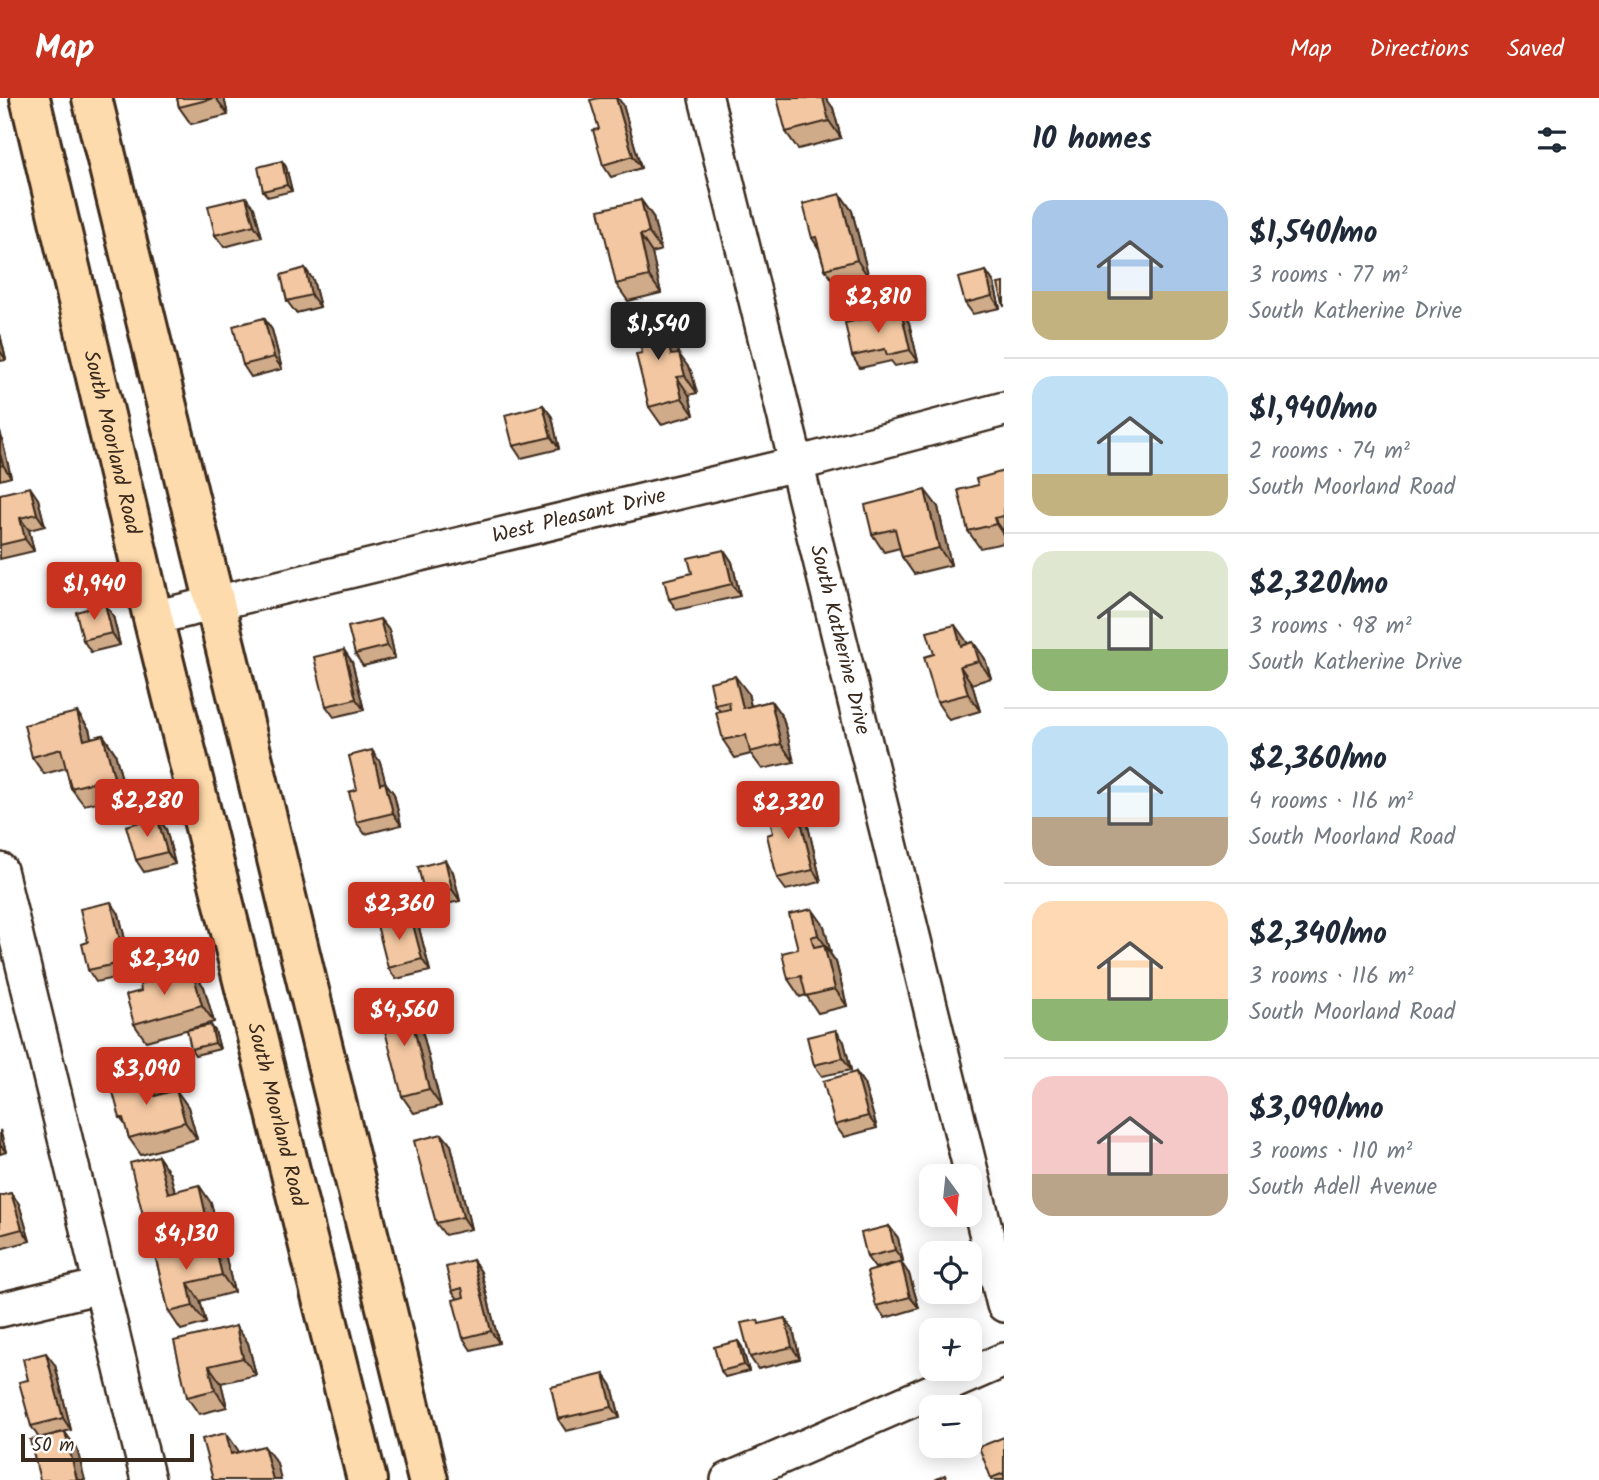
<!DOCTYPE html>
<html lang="en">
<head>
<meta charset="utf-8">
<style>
	body { margin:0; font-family:Kalam,sans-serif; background:#f6f6f7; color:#1f2937; height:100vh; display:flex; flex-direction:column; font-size:26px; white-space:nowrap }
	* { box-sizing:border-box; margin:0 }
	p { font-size:23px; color:#747a83 }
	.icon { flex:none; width:38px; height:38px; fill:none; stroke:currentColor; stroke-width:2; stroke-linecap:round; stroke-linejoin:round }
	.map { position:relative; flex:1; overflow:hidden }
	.drawer { display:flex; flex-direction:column; background:#fff; width:595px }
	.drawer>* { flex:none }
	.needle { width:46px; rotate:165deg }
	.fabs { position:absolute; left:919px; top:1066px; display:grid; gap:14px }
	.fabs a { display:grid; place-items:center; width:63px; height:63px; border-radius:14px; background:#fff; box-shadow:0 4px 18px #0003; font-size:35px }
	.scale { position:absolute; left:21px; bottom:18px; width:173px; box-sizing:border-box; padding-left:7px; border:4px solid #3b2a1e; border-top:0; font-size:19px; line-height:24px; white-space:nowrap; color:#3b2a1e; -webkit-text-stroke:5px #fff; paint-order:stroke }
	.price { position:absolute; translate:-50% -60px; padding:0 16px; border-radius:7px; background:#c8321e; color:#fff; font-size:23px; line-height:46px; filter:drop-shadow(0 2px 4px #0008) }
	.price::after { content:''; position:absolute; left:50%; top:42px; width:21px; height:16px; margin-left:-10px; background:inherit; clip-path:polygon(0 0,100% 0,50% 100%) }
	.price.on { background:#222; color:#fff }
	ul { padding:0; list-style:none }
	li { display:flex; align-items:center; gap:21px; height:175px; padding:0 28px }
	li+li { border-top:2px solid #e0e1e3 }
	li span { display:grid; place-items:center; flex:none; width:196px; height:140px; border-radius:21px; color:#555 }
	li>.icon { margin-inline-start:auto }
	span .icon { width:84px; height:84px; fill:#fffc; stroke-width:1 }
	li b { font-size:30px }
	h2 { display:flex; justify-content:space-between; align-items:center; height:84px; padding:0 28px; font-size:30px }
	header { display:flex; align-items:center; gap:42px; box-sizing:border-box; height:98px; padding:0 35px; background:#c8321e; color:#fff }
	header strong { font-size:33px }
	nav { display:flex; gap:38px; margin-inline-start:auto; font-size:24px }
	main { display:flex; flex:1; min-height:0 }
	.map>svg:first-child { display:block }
</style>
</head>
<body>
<header>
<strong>Map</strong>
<nav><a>Map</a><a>Directions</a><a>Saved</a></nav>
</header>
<main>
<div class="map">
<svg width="1004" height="1382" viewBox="0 0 1004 1382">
	<rect width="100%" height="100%" fill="#fff"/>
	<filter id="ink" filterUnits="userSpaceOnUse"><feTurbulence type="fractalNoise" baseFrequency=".0143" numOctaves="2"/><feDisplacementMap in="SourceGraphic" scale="14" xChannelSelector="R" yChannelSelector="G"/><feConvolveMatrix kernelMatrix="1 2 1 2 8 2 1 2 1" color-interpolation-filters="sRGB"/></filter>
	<g filter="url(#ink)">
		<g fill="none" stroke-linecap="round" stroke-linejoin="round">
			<g stroke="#3b2a1e" stroke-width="38">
				<g id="minor">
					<path id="s1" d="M706 0 1004 1207"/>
					<path id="s2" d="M153 520 796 366 1004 311"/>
					<path d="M0 772 148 1382"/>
					<path d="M0 1212 101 1188"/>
					<path d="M728 1382 1004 1262"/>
				</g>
			</g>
			<g stroke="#3b2a1e" stroke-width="44">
				<g id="major">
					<path id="s3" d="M30 0 153 520 367 1382"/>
					<path d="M92 0 428 1382"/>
				</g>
			</g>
			<use href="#minor" stroke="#fff" stroke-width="33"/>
			<use href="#major" stroke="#fedbac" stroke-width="38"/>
		</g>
		<g fill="#d0ab8a" stroke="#3b2a1e" stroke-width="2">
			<path d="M177 0H224L228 17 191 26 179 9Z"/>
			<path d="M623 7 641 70 611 79 603 67 599 31Z"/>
			<path d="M833 10 841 40 798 51 786 34Z"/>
			<path d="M282 63 286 69 292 93 268 99 263 93Z"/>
			<path d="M840 96 852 113 869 180 837 188 825 171 819 151 812 140Z"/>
			<path d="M641 102 653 119 661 152 652 155 661 195 628 203 616 186Z"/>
			<path d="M254 110 262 139 224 149 215 137Z"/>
			<path d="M305 170 313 182 320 209 296 215 287 203Z"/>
			<path d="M986 173 994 185 1000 210 973 216 965 205Z"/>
			<path d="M901 213 909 225 918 263 895 268 891 263 860 270 852 258Z"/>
			<path d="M264 220 272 232 282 271 251 279 243 267Z"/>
			<path d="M673 233 678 256 691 273 697 295 689 297 694 317 661 326 649 309 642 255Z"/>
			<path d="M0 236 6 262 0 263Z"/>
			<path d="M543 307 552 319 559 351 521 360 513 348Z"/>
			<path d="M0 333 11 379 0 382Z"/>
			<path d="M1004 373V445L980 450 968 433 978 387Z"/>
			<path d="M0 396 38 401 45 428 29 432 34 453 0 461Z"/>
			<path d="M938 409 951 467 914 476 902 459 900 450 884 454 872 436Z"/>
			<path d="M724 452 732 464 740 498 677 512 669 501 692 475Z"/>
			<path d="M113 518 120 547 91 554 83 542Z"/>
			<path d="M389 532 395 560 363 568 355 556Z"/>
			<path d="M967 544V546L973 544 985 561 991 580 972 586 980 613 949 622 937 604Z"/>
			<path d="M344 552 352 564 364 612 334 619 326 608Z"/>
			<path d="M748 595 751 608 771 603 783 620 794 664 762 671 751 656 735 660 723 642 720 613 715 607Z"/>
			<path d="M77 614 89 631 91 640 103 637 115 655 126 697 84 707 71 690 66 670 44 676 32 659Z"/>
			<path d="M380 664 385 684 394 696 401 727 365 736 356 724 357 691Z"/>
			<path d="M796 703 805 715 821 784 786 792 777 780 773 735Z"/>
			<path d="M157 719 166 731 175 766 144 774 136 762Z"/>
			<path d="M453 774 460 803 433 809 425 797Z"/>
			<path d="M812 811 824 828 830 855 836 864 847 908 818 915 806 897 800 899 788 881Z"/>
			<path d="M119 816 133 876 96 884 88 872V844Z"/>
			<path d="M419 830 430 873 396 881 388 870Z"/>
			<path d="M204 889 214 924 146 943 134 926Z"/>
			<path d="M419 920 441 1008 414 1015 402 998Z"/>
			<path d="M215 933 220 951 195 957 191 951Z"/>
			<path d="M844 944 851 972 822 978 814 967Z"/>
			<path d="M856 974 864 986 877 1030 844 1039 835 1027Z"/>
			<path d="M176 992 188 1009 197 1041 141 1057 129 1040 126 1028 120 1020 161 994 162 996Z"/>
			<path d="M0 1032 6 1054 0 1056Z"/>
			<path d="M451 1047 471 1131 445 1137 436 1125Z"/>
			<path d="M158 1058 170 1076 175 1093 211 1105 220 1139 160 1154 148 1137Z"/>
			<path d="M11 1095 19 1106 30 1143 0 1151V1098Z"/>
			<path d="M889 1128 898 1140 903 1163 875 1170 867 1159Z"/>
			<path d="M155 1157 226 1160 234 1194 200 1203 206 1225 181 1232 169 1214Z"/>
			<path d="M473 1162 481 1174 499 1245 471 1252 463 1240 458 1201 452 1193Z"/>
			<path d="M909 1176 919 1210 885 1220 876 1208Z"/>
			<path d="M761 1226 793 1232 800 1261 758 1271 750 1259Z"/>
			<path d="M236 1228 248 1245 256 1277 221 1285 227 1309 199 1316 187 1299Z"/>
			<path d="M738 1243 742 1249 749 1273 725 1279 721 1273Z"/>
			<path d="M55 1267 71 1332 39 1340 31 1328 28 1282Z"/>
			<path d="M604 1276 612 1288 620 1320 566 1333 558 1321Z"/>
			<path d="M1004 1339V1382H992L991 1380Z"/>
		</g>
		<g fill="#a98b71" stroke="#3b2a1e" stroke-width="2">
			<path d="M216 0H224L228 17Z"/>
			<path d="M616 0H618L623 7 641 70 633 58Z"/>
			<path d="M820 0H826L833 10 841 40 829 23Z"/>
			<path d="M282 63 286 69 292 93 287 87Z"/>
			<path d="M840 96 852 113 869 180 857 162Z"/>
			<path d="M246 99 254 110 262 139 254 127Z"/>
			<path d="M641 102 653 119 661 152 649 135Z"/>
			<path d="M640 137 652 155 661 195 649 178Z"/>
			<path d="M305 170 313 182 320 209 311 197Z"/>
			<path d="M986 173 994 185 1000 210 992 198Z"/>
			<path d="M901 213 909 225 918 263 910 252Z"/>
			<path d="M661 216 673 233 683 275 671 257Z"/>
			<path d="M264 220 272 232 282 271 274 259Z"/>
			<path d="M0 236 6 262 0 253Z"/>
			<path d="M679 256 691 273 697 295 685 278Z"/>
			<path d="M677 279 689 297 694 317 682 300Z"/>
			<path d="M543 307 552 319 559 351 551 339Z"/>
			<path d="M0 333 11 379 3 367 0 356Z"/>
			<path d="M30 389 38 401 45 428 37 416Z"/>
			<path d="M925 392 938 409 951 467 939 450Z"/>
			<path d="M20 420 29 432 34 453 25 441Z"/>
			<path d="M994 420 1004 434V438L996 426Z"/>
			<path d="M724 452 732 464 740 498 732 486Z"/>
			<path d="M105 506 113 518 120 547 112 535Z"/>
			<path d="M380 521 389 532 395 560 387 548Z"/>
			<path d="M955 527 967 544 973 565 961 548Z"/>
			<path d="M973 544 985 561 991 580 979 563Z"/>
			<path d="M344 552 352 564 364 612 356 601Z"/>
			<path d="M960 568 972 586 980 613 968 596Z"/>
			<path d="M735 578 748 595 755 627 743 610Z"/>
			<path d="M771 603 783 620 794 664 781 646Z"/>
			<path d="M77 614 89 631 96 660 84 642Z"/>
			<path d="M103 637 115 655 126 697 114 679Z"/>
			<path d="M372 652 380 664 389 697 380 686Z"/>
			<path d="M385 684 394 696 401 727 393 715Z"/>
			<path d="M796 703 805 715 821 784 813 772Z"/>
			<path d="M157 719 166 731 175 766 167 754Z"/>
			<path d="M445 762 453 774 460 803 452 791Z"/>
			<path d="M111 804 119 816 133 876 125 864Z"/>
			<path d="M812 811 824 828 831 855 818 837Z"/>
			<path d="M411 819 419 830 430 873 422 861Z"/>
			<path d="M824 847 836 864 847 908 835 891Z"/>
			<path d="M192 872 204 889 214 924 202 907Z"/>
			<path d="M407 903 419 920 441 1008 429 991Z"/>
			<path d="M211 927 215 933 220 951 215 945Z"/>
			<path d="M836 932 844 944 851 972 843 960Z"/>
			<path d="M856 974 864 986 877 1030 868 1018Z"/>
			<path d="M149 976 161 994 167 1015 155 998Z"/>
			<path d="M176 992 188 1009 197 1041 185 1024Z"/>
			<path d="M0 1032 6 1054 0 1047Z"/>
			<path d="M442 1036 451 1047 471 1131 463 1119Z"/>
			<path d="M158 1058 170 1076 180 1112 168 1095Z"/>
			<path d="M199 1087 211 1105 220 1139 207 1122Z"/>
			<path d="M11 1095 19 1106 30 1143 22 1131Z"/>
			<path d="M889 1128 898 1140 903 1163 895 1152Z"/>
			<path d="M213 1142 226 1160 234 1194 222 1177Z"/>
			<path d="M473 1162 481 1174 499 1245 491 1233Z"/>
			<path d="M901 1164 909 1176 919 1210 910 1199Z"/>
			<path d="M188 1185 200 1203 206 1225 193 1208Z"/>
			<path d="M785 1220 793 1232 800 1261 792 1249Z"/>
			<path d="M236 1228 248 1245 256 1277 243 1260Z"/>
			<path d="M738 1243 742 1249 749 1273 744 1267Z"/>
			<path d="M46 1255 55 1267 71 1332 63 1320Z"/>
			<path d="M209 1268 221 1285 227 1309 215 1292Z"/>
			<path d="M604 1276 612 1288 620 1320 612 1309Z"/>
			<path d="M65 1334 77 1351 85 1382H77Z"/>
			<path d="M226 1335 238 1352 244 1374 231 1356Z"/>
			<path d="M264 1348 277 1365 281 1382H273Z"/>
		</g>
		<g fill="#f2c7a1" stroke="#3b2a1e" stroke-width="2">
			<path d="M177 0H215L179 9Z"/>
			<path d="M599 0H616L633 58 603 67 593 32 599 31 590 2Z"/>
			<path d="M777 0H823L829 23 786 34Z"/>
			<path d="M282 63 287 87 263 93 258 69Z"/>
			<path d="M840 96 857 162 825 171 816 139 812 140 803 106Z"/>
			<path d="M246 99 254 127 215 137 208 108Z"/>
			<path d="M641 102 649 135 640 137 649 178 616 186 599 112Z"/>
			<path d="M305 170 311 197 287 203 281 177Z"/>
			<path d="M986 173 992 198 965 205 958 180Z"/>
			<path d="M1004 185V209L998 186Z"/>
			<path d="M901 213 910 252 887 257 885 251 852 258 845 225Z"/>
			<path d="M661 216 671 257 679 256 685 278 677 279 682 300 649 309 636 256 642 255 634 222Z"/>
			<path d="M264 220 274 259 243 267 233 228Z"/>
			<path d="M543 307 551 339 513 348 505 317Z"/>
			<path d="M0 356 3 367 0 368Z"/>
			<path d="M1004 373V418L994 420 996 426 968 433 958 392 978 387 976 381Z"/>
			<path d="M30 389 37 416 20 420 25 441 0 447V396Z"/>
			<path d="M925 392 939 450 902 459 895 431 872 436 865 407Z"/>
			<path d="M724 452 732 486 669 501 664 482 692 475 688 460Z"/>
			<path d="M105 506 112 535 83 542 76 514Z"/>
			<path d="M380 521 387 548 355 556 348 529Z"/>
			<path d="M955 527 961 548 973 544 979 563 960 568 968 596 937 604 924 559 934 556 927 534Z"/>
			<path d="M344 552 356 601 326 608 314 559Z"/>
			<path d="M735 578 743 610 771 603 781 646 750 654 746 637 723 642 716 614 730 611 729 604 715 607 710 584Z"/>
			<path d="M77 614 84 642 103 637 114 679 71 690 61 651 32 659 24 627Z"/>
			<path d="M372 652 380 686 385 684 393 715 356 724 349 694 357 691 349 658Z"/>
			<path d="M796 703 813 772 777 780 767 737 773 735 767 710Z"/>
			<path d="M157 719 167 754 136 762 126 728Z"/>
			<path d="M445 762 452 791 425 797 418 769Z"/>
			<path d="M111 804 125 864 88 872 82 846 88 844 80 811Z"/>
			<path d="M812 811 818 837 811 839 814 849 824 847 835 891 806 898 801 878 788 881 782 855 798 851 789 816Z"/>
			<path d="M411 819 422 861 388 870 377 827Z"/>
			<path d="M192 872 202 907 134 926 126 897 141 893 140 886Z"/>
			<path d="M407 903 429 991 402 998 379 910Z"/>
			<path d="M211 927 215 945 191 951 187 932Z"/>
			<path d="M836 932 843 960 814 967 807 939Z"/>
			<path d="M856 974 868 1018 835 1027 823 983Z"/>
			<path d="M149 976 155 998 176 992 185 1024 129 1040 123 1020H120L111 987Z"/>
			<path d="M442 1036 463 1119 436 1125 414 1043Z"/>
			<path d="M158 1058 168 1095 199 1087 207 1122 148 1137 130 1065Z"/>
			<path d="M11 1095 22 1131 0 1137V1098Z"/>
			<path d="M889 1128 895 1152 867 1159 861 1135Z"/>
			<path d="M213 1142 222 1177 188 1185 193 1208 169 1214 155 1157Z"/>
			<path d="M473 1162 491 1233 463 1240 453 1202 464 1199 462 1190 452 1193 446 1169Z"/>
			<path d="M901 1164 910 1199 876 1208 867 1174Z"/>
			<path d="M785 1220 792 1249 750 1259 741 1225 758 1222 759 1226Z"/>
			<path d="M236 1228 243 1260 209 1268 215 1292 187 1299 174 1243Z"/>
			<path d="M738 1243 744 1267 721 1273 714 1249Z"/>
			<path d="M46 1255 63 1320 31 1328 19 1284 28 1282 23 1261Z"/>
			<path d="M604 1276 612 1309 558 1321 551 1289Z"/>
			<path d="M65 1334 77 1382H40L30 1342Z"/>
			<path d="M226 1335 231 1356 264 1348 273 1382H213L202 1341Z"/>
			<path d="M1004 1339V1375L991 1380 979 1349Z"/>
			<path d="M945 1377 947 1382H935Z"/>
		</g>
	</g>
	<g text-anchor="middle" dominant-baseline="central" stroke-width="5" stroke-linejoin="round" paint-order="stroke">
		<g font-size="21" fill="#3b2a1e" stroke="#fff">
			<text stroke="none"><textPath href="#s3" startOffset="354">South Moorland Road</textPath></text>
			<text stroke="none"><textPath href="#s2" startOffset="438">West Pleasant Drive</textPath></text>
			<text stroke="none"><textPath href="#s1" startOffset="558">South Katherine Drive</textPath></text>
			<text stroke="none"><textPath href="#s3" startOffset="1046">South Moorland Road</textPath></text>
		</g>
	</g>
</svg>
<div class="fabs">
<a><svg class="needle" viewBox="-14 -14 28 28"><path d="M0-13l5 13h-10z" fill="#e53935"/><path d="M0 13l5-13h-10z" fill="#747a83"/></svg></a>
<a><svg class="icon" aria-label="locate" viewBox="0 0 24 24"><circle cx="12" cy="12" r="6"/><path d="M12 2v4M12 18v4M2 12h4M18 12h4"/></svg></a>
<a>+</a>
<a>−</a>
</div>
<div class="scale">50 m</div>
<b class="price" style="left:878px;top:237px">$2,810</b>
<b class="price on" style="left:658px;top:264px">$1,540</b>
<b class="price" style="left:94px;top:524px">$1,940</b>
<b class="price" style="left:147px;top:741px">$2,280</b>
<b class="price" style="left:788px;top:743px">$2,320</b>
<b class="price" style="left:399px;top:844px">$2,360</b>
<b class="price" style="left:164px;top:899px">$2,340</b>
<b class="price" style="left:404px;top:950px">$4,560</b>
<b class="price" style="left:146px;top:1009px">$3,090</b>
<b class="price" style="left:186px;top:1174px">$4,130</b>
</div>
<section class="drawer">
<h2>10 homes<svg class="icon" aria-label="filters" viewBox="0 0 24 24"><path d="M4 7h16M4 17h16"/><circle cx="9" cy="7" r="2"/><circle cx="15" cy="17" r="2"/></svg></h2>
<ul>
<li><span style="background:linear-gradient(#a9c7e8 65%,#c2b280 0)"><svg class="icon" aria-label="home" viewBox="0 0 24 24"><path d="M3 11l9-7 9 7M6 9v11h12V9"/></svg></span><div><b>$1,540/mo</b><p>3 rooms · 77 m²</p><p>South Katherine Drive</p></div></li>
<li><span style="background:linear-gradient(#bfe0f5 70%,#c2b280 0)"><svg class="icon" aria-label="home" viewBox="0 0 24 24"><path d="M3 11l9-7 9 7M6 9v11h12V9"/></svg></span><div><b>$1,940/mo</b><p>2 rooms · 74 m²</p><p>South Moorland Road</p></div></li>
<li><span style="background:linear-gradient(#dfe7d0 70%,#8fb573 0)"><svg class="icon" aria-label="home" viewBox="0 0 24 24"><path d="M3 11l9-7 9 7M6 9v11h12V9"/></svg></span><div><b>$2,320/mo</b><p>3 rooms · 98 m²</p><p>South Katherine Drive</p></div></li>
<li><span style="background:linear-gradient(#bfe0f5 65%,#b9a48a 0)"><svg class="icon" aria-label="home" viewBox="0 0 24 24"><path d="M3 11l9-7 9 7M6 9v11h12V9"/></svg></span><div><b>$2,360/mo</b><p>4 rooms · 116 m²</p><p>South Moorland Road</p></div></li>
<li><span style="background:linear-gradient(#ffd9b3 70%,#8fb573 0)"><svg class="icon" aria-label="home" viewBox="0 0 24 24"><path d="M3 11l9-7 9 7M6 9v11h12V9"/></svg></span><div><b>$2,340/mo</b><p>3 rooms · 116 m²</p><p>South Moorland Road</p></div></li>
<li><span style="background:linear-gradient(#f6c9c9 70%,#b9a48a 0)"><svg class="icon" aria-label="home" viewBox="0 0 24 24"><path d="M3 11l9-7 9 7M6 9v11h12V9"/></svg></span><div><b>$3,090/mo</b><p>3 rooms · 110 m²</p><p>South Adell Avenue</p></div></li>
</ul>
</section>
</main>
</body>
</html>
